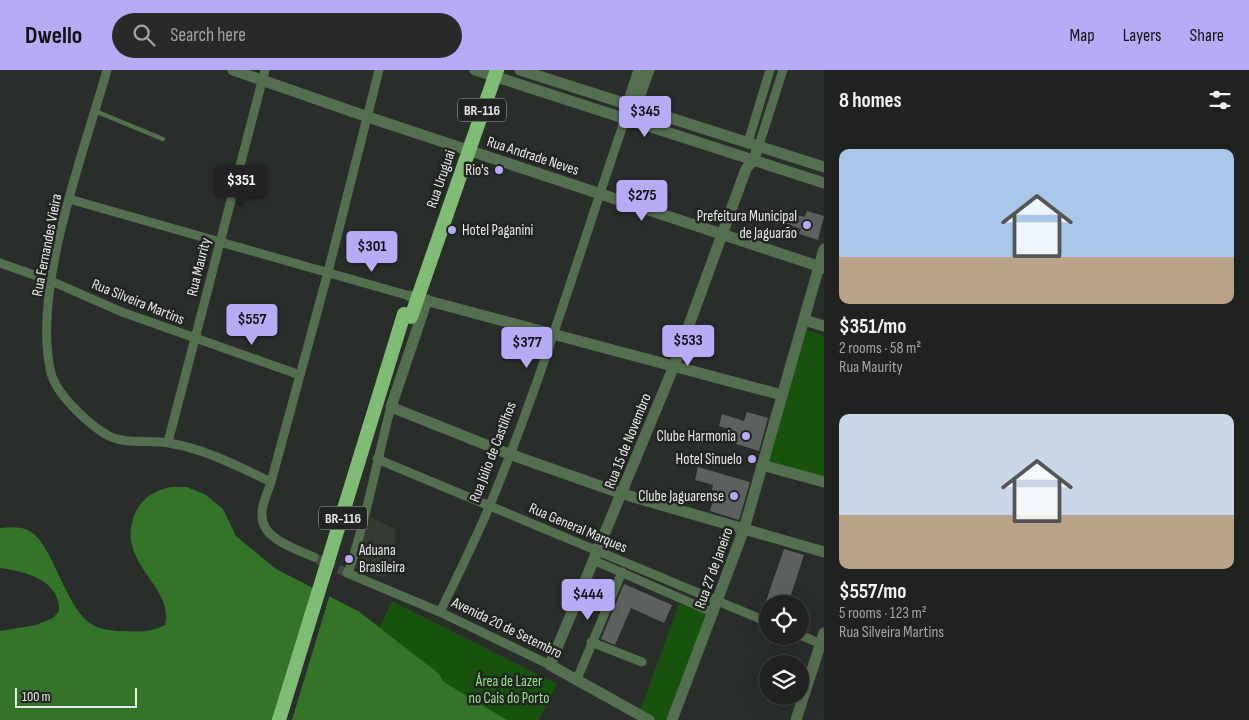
<!DOCTYPE html>
<html lang="en">
<head>
<meta charset="utf-8">
<style>
	body { margin:0; font-family:"Sofia Sans Condensed",sans-serif; background:#282a29; color:#f1f3f6; height:100vh; display:flex; flex-direction:column; font-size:19px; white-space:nowrap }
	* { box-sizing:border-box; margin:0 }
	p { font-size:16px; color:#a2a4a5 }
	.icon { flex:none; width:28px; height:28px; fill:none; stroke:currentColor; stroke-width:2; stroke-linecap:round; stroke-linejoin:round }
	.map { position:relative; flex:1; overflow:hidden }
	.drawer { display:flex; flex-direction:column; background:#202220; width:425px }
	.drawer>* { flex:none }
	.buttons { position:absolute; left:759px; top:525px; display:grid; gap:10px }
	.buttons a { display:grid; place-items:center; width:50px; height:50px; border-radius:50%; background:#202220; box-shadow:0 5px 20px #0002,0 0 0 1px #3d3f3e; font-size:25px }
	.scale { position:absolute; left:15px; bottom:12px; width:122px; box-sizing:border-box; padding-left:5px; border:2px solid #e7eae7; border-top:0; font-size:14px; line-height:18px; white-space:nowrap; color:#e7eae7; -webkit-text-stroke:4px #212420; paint-order:stroke }
	.price { position:absolute; translate:-50% -42px; padding:0 11px; border-radius:5px; background:#b7abf8; color:#111; font-size:16px; line-height:32px; filter:drop-shadow(0 1px 2px #0008) }
	.price::after { content:''; position:absolute; left:50%; top:30px; width:15px; height:11px; margin-left:-8px; background:inherit; clip-path:polygon(0 0,100% 0,50% 100%) }
	.price.selected { background:#222; color:#fff }
	ul { padding:0; list-style:none }
	li { display:grid; align-content:center; gap:10px; height:265px; padding:0 15px }
	li span { display:grid; place-items:center; height:155px; border-radius:10px; color:#555 }
	li>.icon { margin-inline-start:auto }
	span .icon { width:90px; height:90px; fill:#fffc; stroke-width:1 }
	li b { font-size:21px }
	h2 { display:flex; justify-content:space-between; align-items:center; height:60px; padding:0 15px; font-size:21px }
	header { display:flex; align-items:center; gap:30px; box-sizing:border-box; height:70px; padding:0 25px; background:#b7abf8; color:#111 }
	header strong { font-size:24px }
	nav { display:flex; gap:28px; margin-inline-start:auto; font-size:18px }
	.search { width:350px; height:45px; background:#282a29; display:flex; align-items:center; gap:12px; box-sizing:border-box; padding:0 18px; border-radius:28px; color:#a2a4a5; font-size:19px }
	main { display:flex; flex:1; min-height:0 }
	.map>svg:first-child { display:block }
</style>
</head>
<body>
<header>
<strong>Dwello</strong>
<div class="search"><svg class="icon" aria-label="search" viewBox="0 0 24 24"><circle cx="10" cy="10" r="6"/><path d="M15 15l6 6"/></svg>Search here</div>
<nav><a>Map</a><a>Layers</a><a>Share</a></nav>
</header>
<main>
<div class="map">
<svg width="824" height="650" viewBox="0 0 824 650">
	<rect width="100%" height="100%" fill="#2a2e2a"/>
	<path fill="#343b33" d="M370 447 396 459 394 466 396 467 390 488 392 491 384 508 354 497Z"/>
	<g fill="#18530d">
		<path d="M807 260 824 266V409L768 393Z"/>
		<path d="M392 531 557 614 539 650H507L444 612 438 603 379 558Z"/>
		<path d="M679 534 711 545 670 650H656L640 641Z"/>
	</g>
	<path fill="#337428" d="M171 417H187L206 425 223 439 236 466 276 499 358 541 438 603 444 612 507 650H0V561L36 555 53 548 59 541C61 510 24 501 0 498V458C10 457 21 456 30 461 53 475 65 537 91 554 101 560 113 561 124 561 139 562 152 562 165 555 175 517 116 493 134 446 141 428 153 421 171 417Z"/>
	<path fill="#2a2e2a" d="M316 517 330 524 292 650H275Z"/>
	<g fill="#5d615d">
		<path d="M785 141 804 147 807 141 824 146 818 170 799 164 801 159 781 152Z"/>
		<path d="M747 342 768 348 759 381 727 371 731 360 719 356 722 344 744 351Z"/>
		<path d="M698 397 750 412 739 450 710 441 716 421 712 420 713 415 695 410Z"/>
		<path d="M784 479 804 485 788 534H765Z"/>
		<path d="M624 514 672 535 664 553 631 538 615 575 601 569Z"/>
	</g>
	<g fill="none" stroke-linecap="round" stroke-linejoin="round">
		<path stroke="#464a46" stroke-width="9" stroke-dasharray="9 4.5" stroke-linecap="butt" d="M314 487 347 503"/>
		<path stroke="#546f4f" stroke-width="4.5" d="M95 41 163 69"/>
		<g stroke="#546f4f" stroke-width="9">
			<path d="M107 0C84 82 31 220 51 303 56 324 90 356 109 366 127 375 150 369 169 373 205 379 238 396 271 412 268 422 261 435 262 446 262 469 296 479 314 487"/>
			<path d="M748 72 770 0"/>
			<path d="M759 75 783 0"/>
			<path d="M69 129 410 226"/>
			<path d="M0 193 51 211 122 242 300 305"/>
			<path d="M168 372 265 0"/>
			<path d="M377 389 768 552"/>
			<path d="M271 412 328 202 379 0"/>
			<path d="M593 490 714 543"/>
			<path d="M347 503 440 542 550 595"/>
			<path d="M348 503C367 449 376 392 391 337"/>
			<path d="M440 542C457 507 475 471 490 435 541 312 579 184 622 58L623 47"/>
			<path d="M800 565 824 575"/>
			<path d="M591 572 642 592"/>
			<path d="M577 609 622 502"/>
		</g>
		<g stroke="#546f4f" stroke-width="11">
			<path d="M233 0 368 47 824 198"/>
			<path d="M475 0 824 113"/>
			<path d="M520 0 824 97"/>
			<path d="M626 39 639 0"/>
			<path d="M634 41 649 0"/>
			<path d="M410 226 782 325"/>
			<path d="M427 230 391 337 509 384 623 424 824 482"/>
			<path d="M804 250 824 256"/>
			<path d="M762 395 824 412"/>
			<path d="M649 650 550 595 674 296 746 99 754 89 759 75"/>
			<path d="M672 650 744 459 824 179"/>
			<path d="M796 650 824 563"/>
		</g>
		<path stroke="#7fbd75" stroke-width="14" d="M411 247 497 0"/>
		<path stroke="#7fbd75" stroke-width="14" d="M279 650 404 244"/>
	</g>
	<g fill="#b7abf8" stroke="#212420" stroke-width="2">
		<circle cx="499" cy="100" r="5"/>
		<circle cx="807" cy="155" r="5"/>
		<circle cx="452" cy="160" r="5"/>
		<circle cx="746" cy="366" r="5"/>
		<circle cx="752" cy="389" r="5"/>
		<circle cx="734" cy="426" r="5"/>
		<circle cx="349" cy="489" r="5"/>
	</g>
	<g text-anchor="middle" dominant-baseline="central" stroke-width="5" stroke-linejoin="round" paint-order="stroke">
		<g fill="#212420" stroke="#acafab" stroke-width="1">
			<rect x="458" y="28.5" width="48" height="23" rx="4"/>
			<rect x="319" y="436.5" width="48" height="23" rx="4"/>
		</g>
		<g font-size="14" font-weight="bold" fill="#e7eae7">
			<text x="482" y="40">BR-116</text>
			<text x="343" y="448">BR-116</text>
		</g>
		<g font-size="15" fill="#e7eae7" stroke="#212420">
			<text transform="translate(533 86) rotate(18)">Rua Andrade Neves</text>
			<text transform="translate(441 109) rotate(-71)">Rua Uruguai</text>
			<text transform="translate(47 175) rotate(-79)">Rua Fernandes Vieira</text>
			<text transform="translate(199 197) rotate(-76)">Rua Maurity</text>
			<text transform="translate(138 232) rotate(22)">Rua Silveira Martins</text>
			<text transform="translate(628 371) rotate(-68)">Rua 15 de Novembro</text>
			<text transform="translate(493 382) rotate(-69)">Rua Júlio de Castilhos</text>
			<text transform="translate(578 458) rotate(23)">Rua General Marques</text>
			<text transform="translate(714 498) rotate(-70)">Rua 27 de Janeiro</text>
			<text transform="translate(507 558) rotate(26)">Avenida 20 de Setembro</text>
		</g>
		<g font-size="15" fill="#e7eae7" stroke="#212420" text-anchor="end">
			<text x="489" y="100">Rio's</text>
			<text x="797" y="146">Prefeitura Municipal<tspan x="797" dy="17">de Jaguarão</tspan></text>
			<text x="462" y="160" text-anchor="start">Hotel Paganini</text>
			<text x="736" y="366">Clube Harmonia</text>
			<text x="742" y="389">Hotel Sinuelo</text>
			<text x="724" y="426">Clube Jaguarense</text>
			<text x="359" y="480" text-anchor="start">Aduana<tspan x="359" dy="17">Brasileira</tspan></text>
		</g>
		<g font-size="15" fill="#8fe681" stroke="#212420">
			<text x="509" y="611">Área de Lazer<tspan x="509" dy="17">no Cais do Porto</tspan></text>
		</g>
	</g>
</svg>
<div class="buttons">
<a><svg class="icon" aria-label="locate" viewBox="0 0 24 24"><circle cx="12" cy="12" r="6"/><path d="M12 2v4M12 18v4M2 12h4M18 12h4"/></svg></a>
<a><svg class="icon" aria-label="layers" viewBox="0 0 24 24"><path d="M12 4l9 5-9 5-9-5zM3 14l9 5 9-5"/></svg></a>
</div>
<div class="scale">100 m</div>
<b class="price" style="left:645px;top:68px">$345</b>
<b class="price selected" style="left:241px;top:137px">$351</b>
<b class="price" style="left:642px;top:152px">$275</b>
<b class="price" style="left:372px;top:203px">$301</b>
<b class="price" style="left:252px;top:276px">$557</b>
<b class="price" style="left:688px;top:297px">$533</b>
<b class="price" style="left:527px;top:299px">$377</b>
<b class="price" style="left:588px;top:551px">$444</b>
</div>
<section class="drawer">
<h2>8 homes<svg class="icon" aria-label="filters" viewBox="0 0 24 24"><path d="M4 7h16M4 17h16"/><circle cx="9" cy="7" r="2"/><circle cx="15" cy="17" r="2"/></svg></h2>
<ul>
<li><span style="background:linear-gradient(#a9c7e8 70%,#b9a48a 0)"><svg class="icon" aria-label="home" viewBox="0 0 24 24"><path d="M3 11l9-7 9 7M6 9v11h12V9"/></svg></span><div><b>$351/mo</b><p>2 rooms · 58 m²</p><p>Rua Maurity</p></div></li>
<li><span style="background:linear-gradient(#c9d6e8 65%,#b9a48a 0)"><svg class="icon" aria-label="home" viewBox="0 0 24 24"><path d="M3 11l9-7 9 7M6 9v11h12V9"/></svg></span><div><b>$557/mo</b><p>5 rooms · 123 m²</p><p>Rua Silveira Martins</p></div></li>
</ul>
</section>
</main>
</body>
</html>
